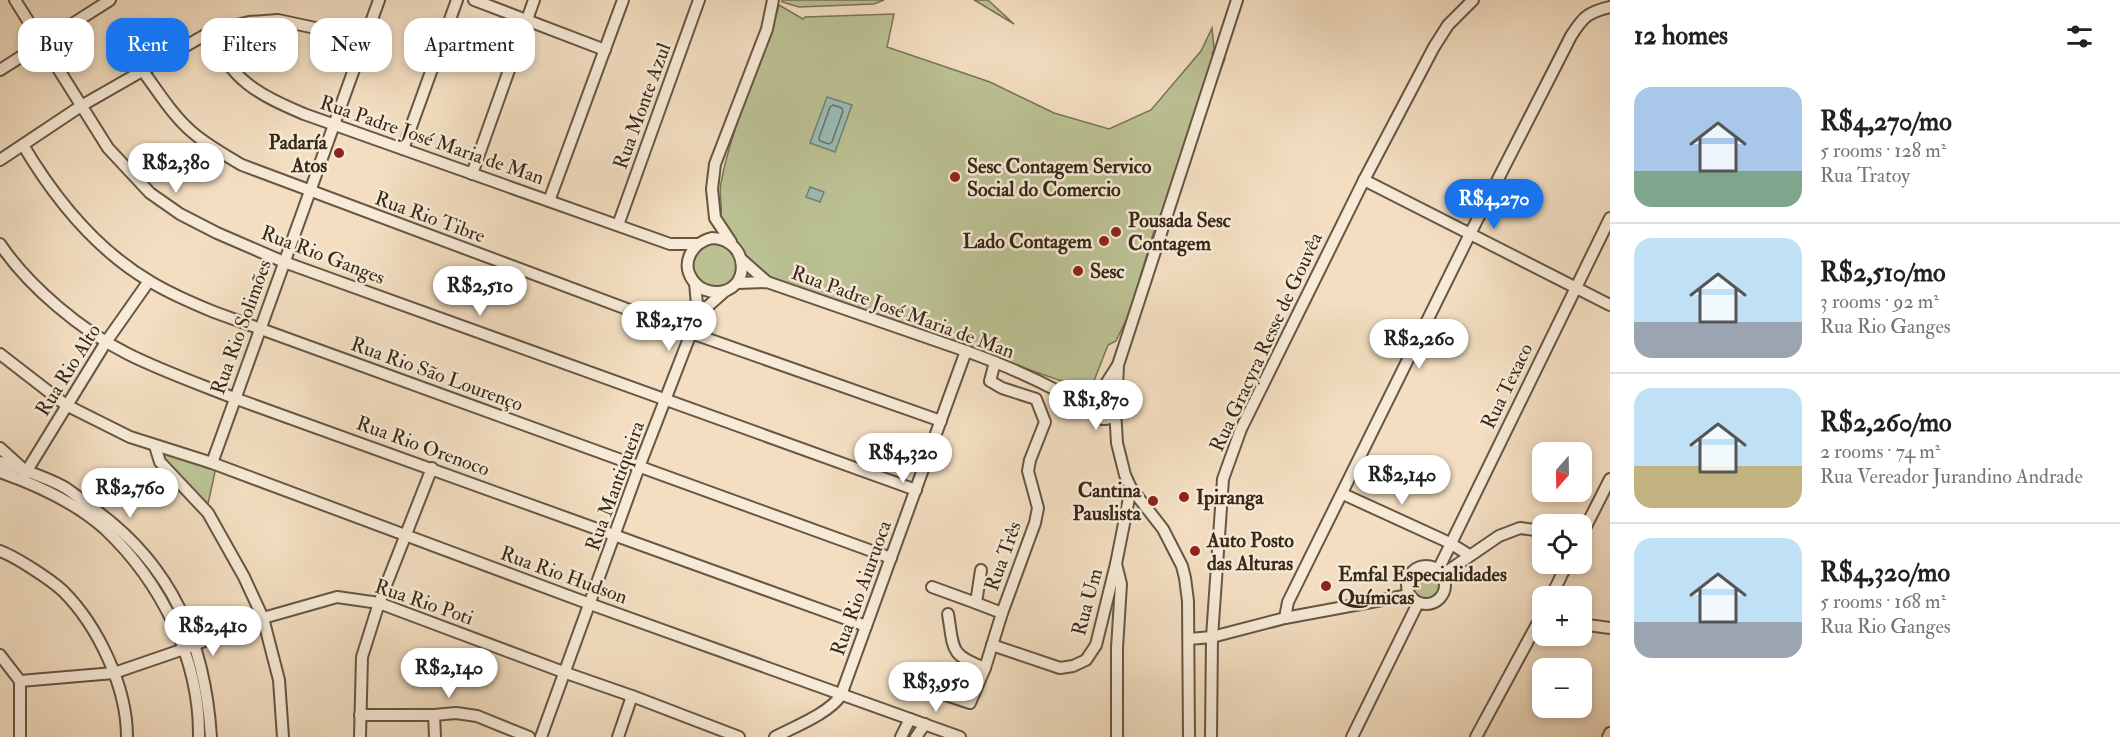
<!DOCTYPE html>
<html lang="en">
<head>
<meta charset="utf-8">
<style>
	body { margin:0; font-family:"IM FELL Double Pica",serif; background:#f6f6f6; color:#222; height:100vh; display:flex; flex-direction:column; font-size:22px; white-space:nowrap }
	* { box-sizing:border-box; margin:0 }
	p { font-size:20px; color:#767676 }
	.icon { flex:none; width:33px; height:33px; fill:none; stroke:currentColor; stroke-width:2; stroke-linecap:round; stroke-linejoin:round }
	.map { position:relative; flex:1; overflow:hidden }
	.sheet { display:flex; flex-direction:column; background:#fff; width:510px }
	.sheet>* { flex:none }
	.guide { position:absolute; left:18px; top:18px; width:570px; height:54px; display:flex; gap:12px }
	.needle { width:39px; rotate:200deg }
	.controls { position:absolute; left:1532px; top:442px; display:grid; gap:12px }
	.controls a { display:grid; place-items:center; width:60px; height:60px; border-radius:12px; background:#fff; box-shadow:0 3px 9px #0003; font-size:30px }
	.price { position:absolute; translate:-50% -51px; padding:0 14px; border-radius:21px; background:#fff; color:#222; font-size:20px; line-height:39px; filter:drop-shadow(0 2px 3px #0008) }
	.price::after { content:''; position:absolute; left:50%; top:36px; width:18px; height:14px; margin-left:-9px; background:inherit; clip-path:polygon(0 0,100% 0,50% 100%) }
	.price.current { background:#1a73e8; color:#fff }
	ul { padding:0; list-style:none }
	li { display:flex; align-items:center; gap:18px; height:150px; padding:0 24px }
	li+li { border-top:2px solid #e0e0e0 }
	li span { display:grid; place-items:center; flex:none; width:168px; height:120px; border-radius:18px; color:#555 }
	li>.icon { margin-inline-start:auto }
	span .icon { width:72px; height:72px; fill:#fffc; stroke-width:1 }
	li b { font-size:26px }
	h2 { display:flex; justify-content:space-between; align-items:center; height:72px; padding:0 24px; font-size:26px }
	.chip { padding:0 21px; border-radius:18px; background:#fff; box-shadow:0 3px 9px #0003; font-size:21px; line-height:54px }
	.chip.current { background:#1a73e8; color:#fff }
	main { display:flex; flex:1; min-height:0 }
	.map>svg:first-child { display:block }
</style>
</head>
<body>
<main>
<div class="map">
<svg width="1610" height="737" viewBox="0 0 1610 737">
	<rect width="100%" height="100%" fill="#f3dec1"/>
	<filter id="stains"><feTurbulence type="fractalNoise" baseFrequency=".00333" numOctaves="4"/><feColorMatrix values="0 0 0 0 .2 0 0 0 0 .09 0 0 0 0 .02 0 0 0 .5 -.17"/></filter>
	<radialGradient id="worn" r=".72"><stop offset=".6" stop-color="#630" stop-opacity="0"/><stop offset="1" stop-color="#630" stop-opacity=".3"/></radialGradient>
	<g fill="#bbc193" stroke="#797456" stroke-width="1.5">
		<path d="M782 0H884L874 4 799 7 782 2Z"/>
		<path d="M974 0H988L1014 24 976 1Z"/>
		<path d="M779 5 803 19 805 17 894 14 887 47 990 82 1054 113 1109 129 1151 110 1201 51 1212 28 1214 49 1212 54 1225 59 1153 234 1130 312 1116 341 1108 345 1090 391 771 279 745 259 720 219C724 207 718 195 721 183 732 122 763 65 779 5Z"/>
		<circle cx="715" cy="265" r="23"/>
		<path d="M162 450 216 467 208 504 166 464Z"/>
		<circle cx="1426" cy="585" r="15"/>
	</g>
	<g fill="#9bbcb6" stroke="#738177" stroke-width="1.5">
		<path d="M827 97 852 105 835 152 810 143Z"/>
		<path d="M810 187 824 192 820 202 806 197Z"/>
	</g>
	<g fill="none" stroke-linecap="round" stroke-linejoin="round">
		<path stroke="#697267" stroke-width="1.5" d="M833 105 842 108 843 111 832 142 829 144 820 141 819 138 830 107Z"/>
		<g stroke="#665642" stroke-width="14">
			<g id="minor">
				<path d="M15 0 108 148 150 193 180 214 217 233 284 262 916 490"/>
				<path d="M474 0 605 50"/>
				<path d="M212 31C228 80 260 95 304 114L670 244H698"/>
				<path d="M0 70 110 0"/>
				<path d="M142 70C158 91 172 115 192 132 207 145 225 155 242 165L691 333 941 421"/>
				<path d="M23 145C55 199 96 250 151 282 171 294 192 303 214 312L891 558"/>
				<path d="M403 149 457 0"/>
				<path d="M0 160 81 106 212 31 249 22 278 20 334 32 364 43"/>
				<path d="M472 174 534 0"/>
				<path d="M1364 180 1610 305"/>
				<path d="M549 201 623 0"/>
				<path d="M618 225 699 0"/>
				<path d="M712 238C750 239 752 292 716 292 709 292 700 289 695 283 679 265 691 243 712 238Z"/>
				<path d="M731 242 715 218 712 189 715 164 767 29 773 0"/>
				<path d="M0 244C29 287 82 331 128 354 162 371 199 384 234 398L866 626"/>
				<path d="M741 259 767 282"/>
				<path d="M738 283 767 282 966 351C1010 367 1054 386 1093 412"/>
				<path d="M698 315 725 291"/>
				<path d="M0 354 66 405 130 437 212 463 590 604 960 737"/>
				<circle cx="1104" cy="407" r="12"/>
				<path d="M1098 396 1118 365"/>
				<path d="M1116 407 1118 365 1237 0"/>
				<path d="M1115 410 1117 443 1125 475 1131 488 1163 529 1182 566 1185 578 1188 601 1189 737"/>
				<path d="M155 446 160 462 208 513 244 577 263 618 279 680 283 737"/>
				<path d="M0 448 21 467"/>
				<path d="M0 462C21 469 44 476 64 487 74 493 84 502 94 509 172 565 205 642 211 737"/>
				<path d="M212 463 379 0"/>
				<path d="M0 472C37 485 76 503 105 529 161 582 200 659 199 737"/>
				<path d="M23 477 106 342 149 281"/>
				<path d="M1343 494 1450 543 1469 555"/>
				<path d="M1581 536 1610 479"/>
				<path d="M0 551C16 557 50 579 63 591 98 626 127 687 127 737"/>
				<path d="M1116 564 1121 584 1117 648V737"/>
				<circle cx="1426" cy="585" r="19"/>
				<path d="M981 570 976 603 1002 613"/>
				<path d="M1438 570 1610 218"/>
				<path d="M1442 575 1499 536 1520 528 1542 531"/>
				<path d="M932 587 976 603"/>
				<path d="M1551 597 1567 564"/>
				<path d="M948 614C954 649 949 655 985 668"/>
				<path d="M1285 618 1288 602 1470 234 1571 36C1583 17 1588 12 1610 7"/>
				<path d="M1581 624 1610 628"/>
				<path d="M1189 639 1212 637 1285 618 1409 595"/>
				<path d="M992 645 1060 668 1073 666 1086 660 1096 645 1116 564 1131 488"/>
				<path d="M0 655 20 681V737"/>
				<path d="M20 681 114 673 184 649 263 618 337 597 379 603 566 673 632 696 739 737"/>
				<path d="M931 690 970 703 985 668 1002 613 1035 523 1038 508 1028 471 1030 460 1045 422 1036 399 1002 388 990 381 995 362"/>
				<path d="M360 715H434L456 713 477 716 529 737"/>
				<path d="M434 715 435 737"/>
				<path d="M360 737 362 657 379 603 432 468"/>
				<path d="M541 737 639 467 698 315 695 283"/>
				<path d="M618 737 632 696"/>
				<path d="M775 737C794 727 830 713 841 695L966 351"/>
				<path d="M901 737 910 719"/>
				<path d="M916 737 925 724"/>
				<path d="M1211 737 1212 637 1223 479 1241 429 1364 180 1434 47 1448 25 1473 0"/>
				<path d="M1352 737 1418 603"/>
				<path d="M1476 737 1542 615"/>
				<path d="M1608 737 1610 733"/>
			</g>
		</g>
		<use href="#minor" stroke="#f7ead7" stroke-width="10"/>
	</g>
	<g fill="#8f2418" stroke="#f7ead7" stroke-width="2">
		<circle cx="339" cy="153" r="6"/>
		<circle cx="955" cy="177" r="6"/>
		<circle cx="1116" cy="232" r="6"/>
		<circle cx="1104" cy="241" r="6"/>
		<circle cx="1078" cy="271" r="6"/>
		<circle cx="1184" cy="497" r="6"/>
		<circle cx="1153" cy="501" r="6"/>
		<circle cx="1195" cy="551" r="6"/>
		<circle cx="1326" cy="586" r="6"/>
	</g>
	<g text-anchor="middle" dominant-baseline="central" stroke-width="5" stroke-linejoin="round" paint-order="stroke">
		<g font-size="20" fill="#372818" stroke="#f7ead7">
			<text transform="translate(642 106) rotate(-70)">Rua Monte Azul</text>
			<text transform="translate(432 140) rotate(19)">Rua Padre José Maria de Man</text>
			<text transform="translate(430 217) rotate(20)">Rua Rio Tibre</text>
			<text transform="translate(323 255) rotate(21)">Rua Rio Ganges</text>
			<text transform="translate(903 312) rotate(20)">Rua Padre José Maria de Man</text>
			<text transform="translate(241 327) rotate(-70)">Rua Rio Solimões</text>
			<text transform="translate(1266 342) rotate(-65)">Rua Gracyra Resse de Gouvêa</text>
			<text transform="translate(68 370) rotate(-58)">Rua Rio Alto</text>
			<text transform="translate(437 374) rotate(20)">Rua Rio São Lourenço</text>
			<text transform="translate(1507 386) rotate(-64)">Rua Texaco</text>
			<text transform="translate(423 446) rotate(20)">Rua Rio Orenoco</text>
			<text transform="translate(615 486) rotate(-70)">Rua Mantiqueira</text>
			<text transform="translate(1003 556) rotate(-70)">Rua Três</text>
			<text transform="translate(564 575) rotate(20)">Rua Rio Hudson</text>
			<text transform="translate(861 588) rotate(-70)">Rua Rio Aiuruoca</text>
			<text transform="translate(424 602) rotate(19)">Rua Rio Poti</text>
			<text transform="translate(1087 602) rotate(-75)">Rua Um</text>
		</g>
		<g font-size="20" font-weight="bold" fill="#372818" stroke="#f7ead7" text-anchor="start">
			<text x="327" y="142" text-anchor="end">Padaría<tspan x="327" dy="23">Atos</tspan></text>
			<text x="967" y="166">Sesc Contagem Servico<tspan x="967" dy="23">Social do Comercio</tspan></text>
			<text x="1128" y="220">Pousada Sesc<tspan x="1128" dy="23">Contagem</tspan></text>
			<text x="1092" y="241" text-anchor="end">Lado Contagem</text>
			<text x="1090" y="271">Sesc</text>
			<text x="1141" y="490" text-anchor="end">Cantina<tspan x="1141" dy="23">Pauslista</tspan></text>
			<text x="1196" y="497">Ipiranga</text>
			<text x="1207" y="540">Auto Posto<tspan x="1207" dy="23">das Alturas</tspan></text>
			<text x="1338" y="574">Emfal Especialidades<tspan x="1338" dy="23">Químicas</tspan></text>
		</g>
	</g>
	<rect width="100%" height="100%" filter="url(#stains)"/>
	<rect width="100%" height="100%" fill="url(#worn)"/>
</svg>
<div class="controls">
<a><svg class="needle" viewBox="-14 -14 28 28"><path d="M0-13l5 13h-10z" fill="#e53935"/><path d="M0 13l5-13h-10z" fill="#767676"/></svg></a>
<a><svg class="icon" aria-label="locate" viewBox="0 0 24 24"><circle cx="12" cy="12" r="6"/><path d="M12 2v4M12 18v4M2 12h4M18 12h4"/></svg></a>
<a>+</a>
<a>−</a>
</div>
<b class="price" style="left:176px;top:194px">R$2,380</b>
<b class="price current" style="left:1494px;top:230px">R$4,270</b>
<b class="price" style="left:480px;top:317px">R$2,510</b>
<b class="price" style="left:669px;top:352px">R$2,170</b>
<b class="price" style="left:1419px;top:370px">R$2,260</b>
<b class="price" style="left:1096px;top:431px">R$1,870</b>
<b class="price" style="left:903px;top:484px">R$4,320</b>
<b class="price" style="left:1402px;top:506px">R$2,140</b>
<b class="price" style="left:130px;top:519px">R$2,760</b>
<b class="price" style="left:213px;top:657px">R$2,410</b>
<b class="price" style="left:449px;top:699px">R$2,140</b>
<b class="price" style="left:936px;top:713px">R$3,950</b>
<div class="guide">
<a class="chip">Buy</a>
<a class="chip current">Rent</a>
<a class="chip">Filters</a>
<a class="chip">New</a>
<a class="chip">Apartment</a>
</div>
</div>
<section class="sheet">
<h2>12 homes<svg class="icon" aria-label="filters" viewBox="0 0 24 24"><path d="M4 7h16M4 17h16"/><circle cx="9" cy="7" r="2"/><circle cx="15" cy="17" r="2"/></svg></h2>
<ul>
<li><span style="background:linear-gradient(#a9c7e8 70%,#7fa58c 0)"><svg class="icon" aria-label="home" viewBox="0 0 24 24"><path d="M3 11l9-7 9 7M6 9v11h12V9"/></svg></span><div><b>R$4,270/mo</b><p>5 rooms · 128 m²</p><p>Rua Tratoy</p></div></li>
<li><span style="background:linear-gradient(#bfe0f5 70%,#9aa5b1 0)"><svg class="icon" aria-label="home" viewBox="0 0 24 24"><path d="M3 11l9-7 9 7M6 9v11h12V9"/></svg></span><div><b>R$2,510/mo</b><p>3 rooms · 92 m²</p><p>Rua Rio Ganges</p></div></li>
<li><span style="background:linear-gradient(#bfe0f5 65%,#c2b280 0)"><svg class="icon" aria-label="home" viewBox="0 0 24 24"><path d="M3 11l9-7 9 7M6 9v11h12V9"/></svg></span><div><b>R$2,260/mo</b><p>2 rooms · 74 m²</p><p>Rua Vereador Jurandino Andrade</p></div></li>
<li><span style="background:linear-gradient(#bfe0f5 70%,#9aa5b1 0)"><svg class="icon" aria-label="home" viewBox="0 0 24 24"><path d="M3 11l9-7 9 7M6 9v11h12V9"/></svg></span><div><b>R$4,320/mo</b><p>5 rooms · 168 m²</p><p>Rua Rio Ganges</p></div></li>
</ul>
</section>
</main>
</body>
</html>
